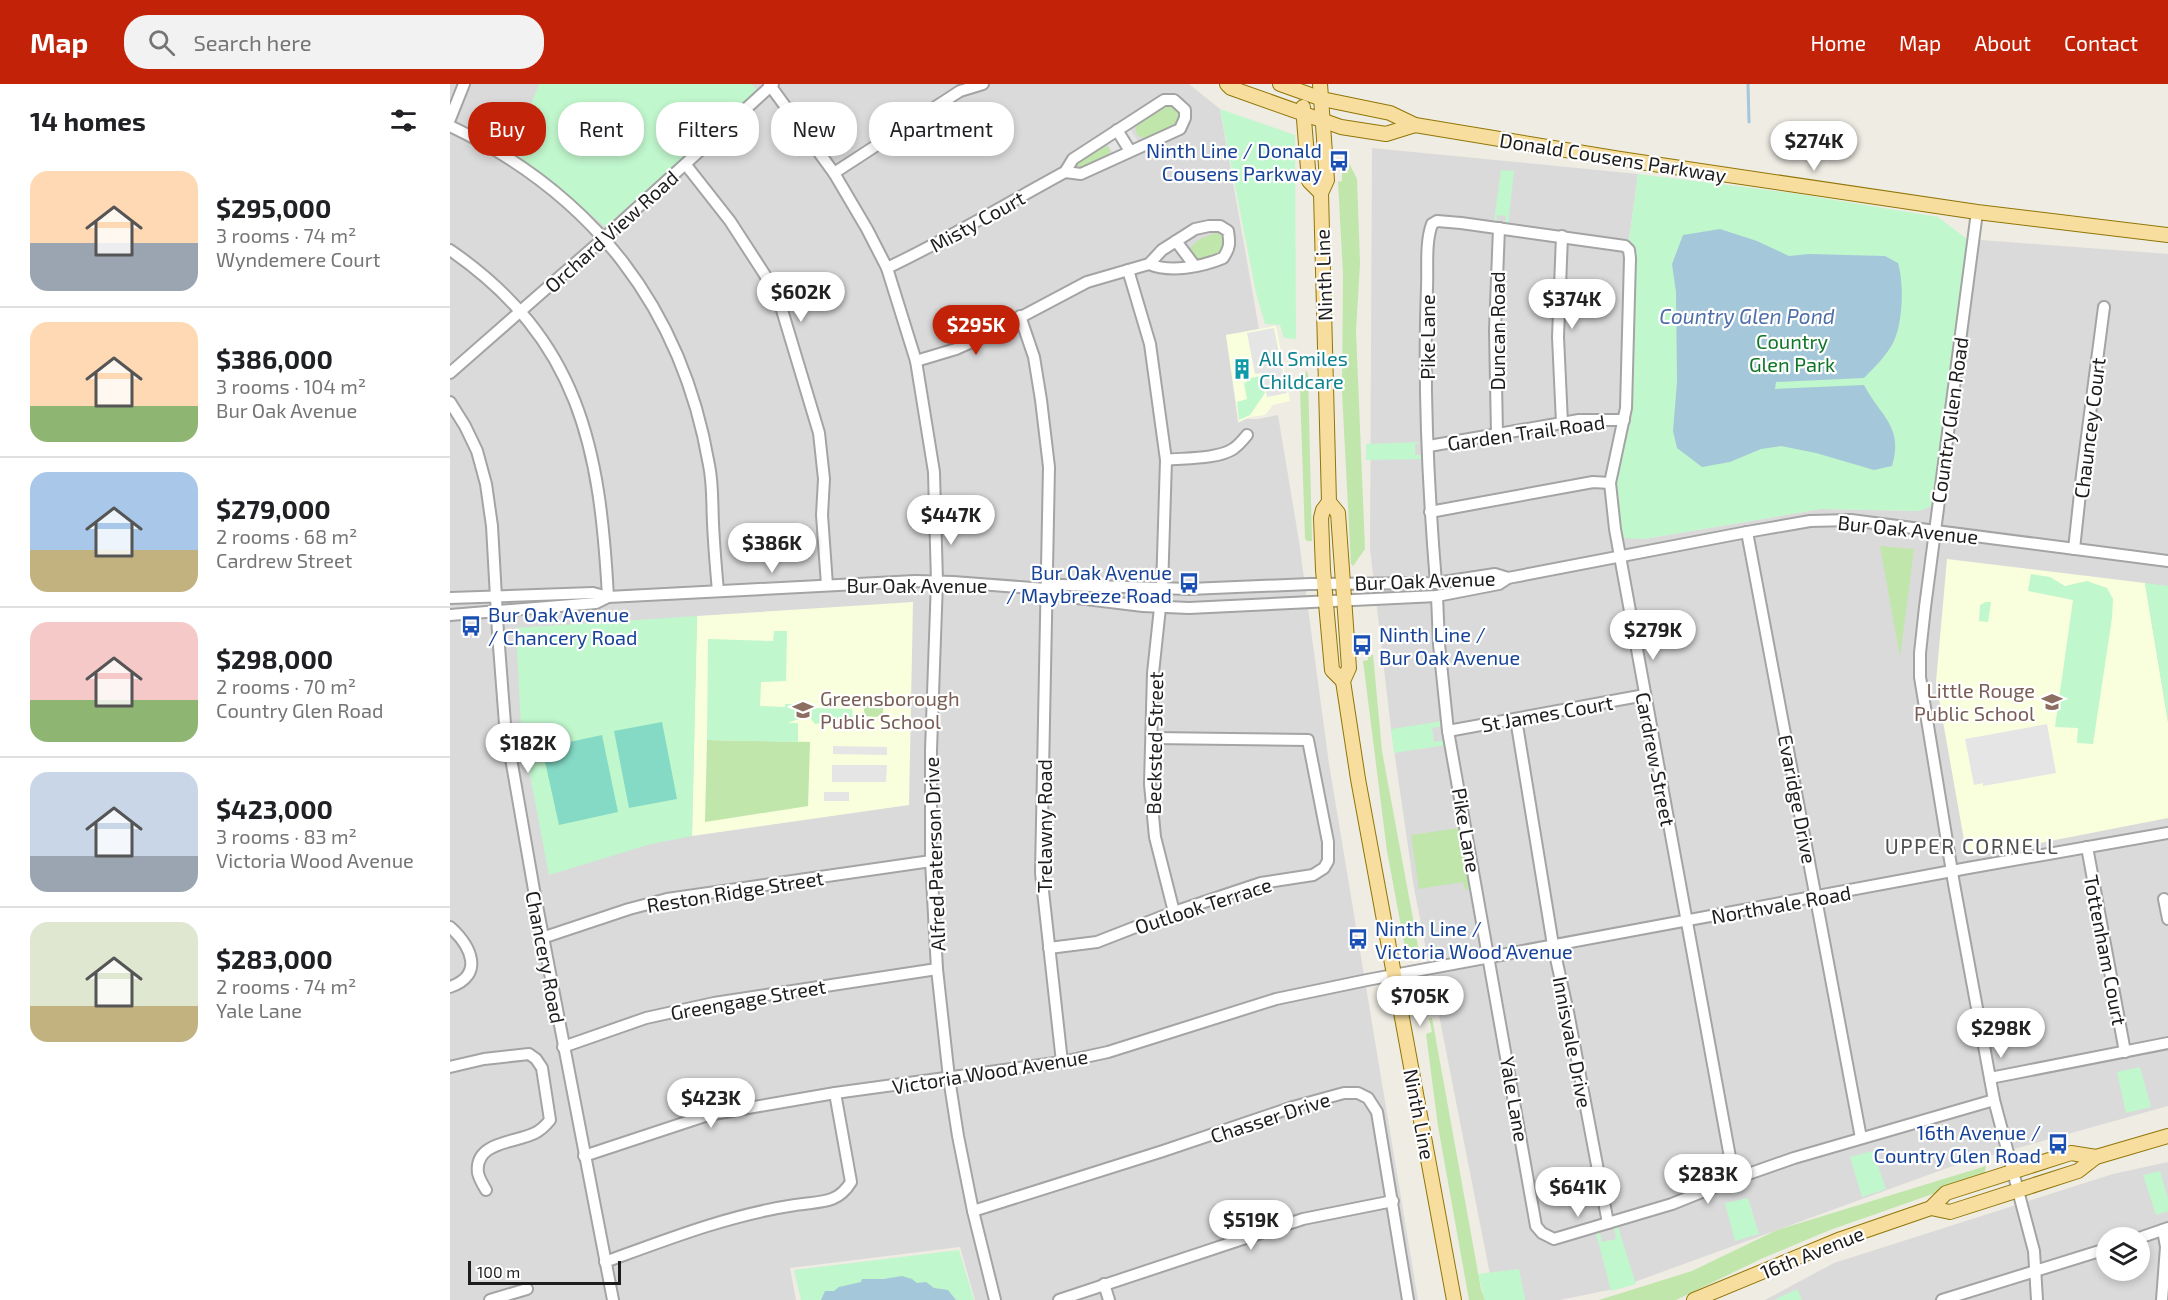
<!DOCTYPE html>
<html lang="en">
<head>
<meta charset="utf-8">
<style>
	body { margin:0; font-family:"Exo 2",sans-serif; background:#f2f2f2; color:#202124; height:100vh; display:flex; flex-direction:column; font-size:22px; white-space:nowrap }
	* { box-sizing:border-box; margin:0 }
	p { font-size:20px; color:#757577 }
	.icon { flex:none; width:33px; height:33px; fill:none; stroke:currentColor; stroke-width:2; stroke-linecap:round; stroke-linejoin:round }
	.map { position:relative; flex:1; overflow:hidden }
	.panel { display:flex; flex-direction:column; background:#fff; width:450px }
	.panel>* { flex:none }
	.hud { position:absolute; left:18px; top:18px; width:570px; height:54px; display:flex; gap:12px }
	.controls { position:absolute; left:1646px; top:1143px; display:grid; gap:12px }
	.controls a { display:grid; place-items:center; width:54px; height:54px; border-radius:50%; background:#fff; box-shadow:0 3px 9px #0003; font-size:30px }
	.scale { position:absolute; left:18px; bottom:15px; width:153px; box-sizing:border-box; padding-left:6px; border:3px solid #1d1d1d; border-top:0; font-size:16px; line-height:21px; white-space:nowrap; color:#1d1d1d; -webkit-text-stroke:4px #fff; paint-order:stroke }
	.price { position:absolute; translate:-50% -51px; padding:0 14px; border-radius:21px; background:#fff; color:#222; font-size:20px; line-height:39px; filter:drop-shadow(0 2px 3px #0008) }
	.price::after { content:''; position:absolute; left:50%; top:36px; width:18px; height:14px; margin-left:-9px; background:inherit; clip-path:polygon(0 0,100% 0,50% 100%) }
	.price.on { background:#c22208; color:#fff }
	ul { padding:0; list-style:none }
	li { display:flex; align-items:center; gap:18px; height:150px; padding:0 30px }
	li+li { border-top:2px solid #e0e0e0 }
	li span { display:grid; place-items:center; flex:none; width:168px; height:120px; border-radius:18px; color:#555 }
	li>.icon { margin-inline-start:auto }
	span .icon { width:72px; height:72px; fill:#fffc; stroke-width:1 }
	li b { font-size:26px }
	h2 { display:flex; justify-content:space-between; align-items:center; height:72px; padding:0 30px; font-size:26px }
	.chip { padding:0 21px; border-radius:24px; background:#fff; box-shadow:0 3px 9px #0003; font-size:21px; line-height:54px }
	.chip.on { background:#c22208; color:#fff }
	header { display:flex; align-items:center; gap:36px; box-sizing:border-box; height:84px; padding:0 30px; background:#c22208; color:#fff }
	header strong { font-size:28px }
	nav { display:flex; gap:33px; margin-inline-start:auto; font-size:21px }
	.search { width:420px; height:54px; background:#f2f2f2; display:flex; align-items:center; gap:15px; box-sizing:border-box; padding:0 21px; border-radius:24px; color:#757577; font-size:22px }
	main { display:flex; flex:1; min-height:0 }
	.map>svg:first-child { display:block }
</style>
</head>
<body>
<header>
<strong>Map</strong>
<div class="search"><svg class="icon" aria-label="search" viewBox="0 0 24 24"><circle cx="10" cy="10" r="6"/><path d="M15 15l6 6"/></svg>Search here</div>
<nav><a>Home</a><a>Map</a><a>About</a><a>Contact</a></nav>
</header>
<main>
<section class="panel">
<h2>14 homes<svg class="icon" aria-label="filters" viewBox="0 0 24 24"><path d="M4 7h16M4 17h16"/><circle cx="9" cy="7" r="2"/><circle cx="15" cy="17" r="2"/></svg></h2>
<ul>
<li><span style="background:linear-gradient(#ffd9b3 60%,#9aa5b1 0)"><svg class="icon" aria-label="home" viewBox="0 0 24 24"><path d="M3 11l9-7 9 7M6 9v11h12V9"/></svg></span><div><b>$295,000</b><p>3 rooms · 74 m²</p><p>Wyndemere Court</p></div></li>
<li><span style="background:linear-gradient(#ffd9b3 70%,#8fb573 0)"><svg class="icon" aria-label="home" viewBox="0 0 24 24"><path d="M3 11l9-7 9 7M6 9v11h12V9"/></svg></span><div><b>$386,000</b><p>3 rooms · 104 m²</p><p>Bur Oak Avenue</p></div></li>
<li><span style="background:linear-gradient(#a9c7e8 65%,#c2b280 0)"><svg class="icon" aria-label="home" viewBox="0 0 24 24"><path d="M3 11l9-7 9 7M6 9v11h12V9"/></svg></span><div><b>$279,000</b><p>2 rooms · 68 m²</p><p>Cardrew Street</p></div></li>
<li><span style="background:linear-gradient(#f6c9c9 65%,#8fb573 0)"><svg class="icon" aria-label="home" viewBox="0 0 24 24"><path d="M3 11l9-7 9 7M6 9v11h12V9"/></svg></span><div><b>$298,000</b><p>2 rooms · 70 m²</p><p>Country Glen Road</p></div></li>
<li><span style="background:linear-gradient(#c9d6e8 70%,#9aa5b1 0)"><svg class="icon" aria-label="home" viewBox="0 0 24 24"><path d="M3 11l9-7 9 7M6 9v11h12V9"/></svg></span><div><b>$423,000</b><p>3 rooms · 83 m²</p><p>Victoria Wood Avenue</p></div></li>
<li><span style="background:linear-gradient(#dfe7d0 70%,#c2b280 0)"><svg class="icon" aria-label="home" viewBox="0 0 24 24"><path d="M3 11l9-7 9 7M6 9v11h12V9"/></svg></span><div><b>$283,000</b><p>2 rooms · 74 m²</p><p>Yale Lane</p></div></li>
</ul>
</section>
<div class="map">
<svg width="1718" height="1216" viewBox="0 0 1718 1216">
	<rect width="100%" height="100%" fill="#eeece3"/>
	<g fill="#dbdada" fill-rule="evenodd">
		<path d="M0 0H739L770 25 809 245 776 251 788 339 795 335H808L828 331 849 457 879 680 968 1216H525L510 1163 340 1184 346 1216H0Z"/>
		<path d="M922 64 1188 90 1179 156 1186 164 1183 314 1181 337 1169 380 1194 455 1371 425 1469 427 1482 422 1517 155 1718 170V1022L1500 1083 1168 1204 1110 1216H1045L964 804 941 645 920 465Z"/>
		<path d="M1718 1078V1216H1315L1384 1179 1663 1090ZM1656 1154H1689V1186H1656Z"/>
	</g>
	<g fill="#f9fedd">
		<path d="M826 242 840 317 823 321 815 331 800 333 789 338 776 251Z"/>
		<path d="M1497 475 1695 499 1718 638V734L1517 773 1486 598Z"/>
		<path d="M463 518 459 721 242 752 247 532Z"/>
	</g>
	<g fill="#c0e6ab">
		<path d="M718 21H723L731 28 728 41C717 46 683 67 686 41Z"/>
		<path d="M654 62H657L660 66 659 71 628 86 624 84 626 80Z"/>
		<path d="M894 69 907 95 910 179 906 247 915 465 903 482 901 480 892 308 893 190 888 98 892 97V75Z"/>
		<path d="M768 149 774 154 776 161 771 170 748 175 742 171 740 165C745 156 759 150 768 149Z"/>
		<path d="M856 286 858 290 862 457H857L855 454 850 305 855 296Z"/>
		<path d="M1430 462 1464 465 1450 573Z"/>
		<path d="M918 571H923L932 667 968 862 965 875 959 871 955 864 937 767 913 577 918 576Z"/>
		<path d="M413 621 433 622V630L426 633 415 632Z"/>
		<path d="M257 656 360 658 358 722 255 738Z"/>
		<path d="M1009 744 1019 805 1015 806 1013 798 969 805 961 751Z"/>
		<path d="M979 934H982L1031 1205 1035 1216H1019L988 1042 976 950 982 948Z"/>
		<path d="M1536 1082 1534 1092 1380 1146 1313 1174 1226 1216H1149L1242 1187 1327 1146Z"/>
	</g>
	<g fill="#c1f7cd">
		<path d="M89 0H301L306 4 303 11 155 143 100 95 62 68Z"/>
		<path d="M770 25 845 51 846 255 834 254 830 241 815 240 806 209Z"/>
		<path d="M1051 86 1064 87 1058 141 1055 140 1056 132 1047 131 1046 139 1044 138Z"/>
		<path d="M1188 90 1342 109 1488 133 1517 155 1482 422 1469 427 1371 425 1194 455 1172 454 1165 406 1169 380 1181 337 1183 314 1186 164 1179 156Z"/>
		<path d="M811 292 815 309 800 331 789 336 787 318 797 315 794 299 797 298 796 295Z"/>
		<path d="M973 358 965 360V371H974V375L916 376V360Z"/>
		<path d="M1581 490 1600 493 1615 502 1637 497 1657 504 1663 515 1662 534 1643 660 1627 659 1628 644 1605 643 1623 516 1578 507Z"/>
		<path d="M1695 499 1718 502V638Z"/>
		<path d="M1536 518H1541L1538 538 1529 537 1530 521Z"/>
		<path d="M247 532 242 752 201 760 99 791 71 644 66 544Z"/>
		<path d="M324 547H337L336 597 311 598 310 622 335 623V620H348V635L338 639H348V658L257 656 258 555 323 557Z"/>
		<path d="M362 624 402 625 403 636 398 640H389L385 635 379 634 374 639 365 640 361 635Z"/>
		<path d="M992 637 993 642 982 644 984 658 995 656 996 661 944 669 941 645Z"/>
		<path d="M1690 983 1701 1023 1676 1029 1667 988Z"/>
		<path d="M1423 1067 1436 1105 1412 1113 1400 1073Z"/>
		<path d="M1710 1087 1718 1115V1127L1706 1131 1693 1091Z"/>
		<path d="M1298 1114 1309 1150 1285 1157 1275 1119Z"/>
		<path d="M1168 1143 1186 1200 1161 1207 1146 1149 1150 1148 1152 1158 1166 1155 1164 1144Z"/>
		<path d="M509 1166 524 1216H351L344 1186Z"/>
		<path d="M1069 1185 1075 1216H1035L1028 1190Z"/>
		<path d="M1347 1205 1352 1216H1327L1326 1215Z"/>
	</g>
	<g fill="#84dac5">
		<path d="M212 638 227 715 179 724 164 647Z"/>
		<path d="M152 651 168 728 109 741 92 664Z"/>
	</g>
	<g fill="#e5e5e5">
		<path d="M677 40 692 63 666 74 654 55Z"/>
		<path d="M824 244 837 309 817 313 812 289 805 290 797 249Z"/>
		<path d="M1597 640 1606 689 1533 702V699L1524 701 1515 655Z"/>
		<path d="M383 662 437 663V671L383 670Z"/>
		<path d="M382 681H437L436 698H382Z"/>
		<rect x="374" y="708" width="25" height="9"/>
	</g>
	<g fill="#a5c7da">
		<path d="M1270 145 1307 157 1339 172 1359 170 1435 172 1448 179C1454 199 1453 237 1444 257 1437 271 1425 283 1414 294L1326 298 1325 305 1414 301C1430 332 1454 342 1442 382L1424 386 1366 369 1331 362 1311 365 1280 378 1252 383 1227 364 1223 347 1227 298 1226 208 1222 180 1233 151Z"/>
		<path d="M452 1192 462 1195 467 1199 476 1198 484 1204 498 1206 506 1216H371L375 1207H384L389 1203 411 1198 412 1195H434Z"/>
	</g>
	<g fill="none" stroke-linecap="round" stroke-linejoin="round">
		<path stroke="#a5c7da" stroke-width="3" d="M1298 0 1299 38"/>
		<g stroke="#a4a4a4" stroke-width="14">
			<g id="minor">
				<path d="M319 0 384 89 417 145 437 184 466 277 484 388 485 427 487 497 481 666V777L487 885 499 994 508 1052 523 1127 545 1216"/>
				<path d="M0 35 14 0"/>
				<path d="M0 42C143 110 232 224 259 381 263 400 262 420 263 439 264 462 266 485 268 507"/>
				<path d="M667 46 680 67"/>
				<path d="M236 81 280 137 315 191 332 226 369 349 374 395 372 431 377 501"/>
				<path d="M384 89 510 7 533 0"/>
				<path d="M1527 128 1475 523 1470 569V593L1504 800 1544 1016 1584 1167 1587 1216"/>
				<path d="M726 157 744 181"/>
				<path d="M0 166C130 256 150 364 158 513"/>
				<path d="M437 184C498 155 556 120 615 88L631 90 730 45 735 34V26L724 16H714L623 75 615 88"/>
				<path d="M678 186 700 260 716 376 712 505 703 589 700 700 705 753 724 828"/>
				<path d="M570 232 584 273 591 316 599 383 591 789 612 978"/>
				<path d="M466 277 506 265 533 253 637 198 699 180 712 166 745 145 759 142H770L778 147C780 159 780 164 773 174 751 183 720 189 699 180"/>
				<path d="M0 289 154 154 323 0"/>
				<path d="M0 318 15 342 27 367 36 400 42 442 48 549 55 640 84 806 163 1216"/>
				<path d="M1112 339 1108 253 1112 152"/>
				<path d="M1047 350 1045 246 1049 144"/>
				<path d="M979 362 1129 336H1174"/>
				<path d="M716 376C734 374 768 375 783 365 789 361 793 356 797 351"/>
				<path d="M980 428 1143 398 1160 399"/>
				<path d="M1297 448 1411 1054"/>
				<path d="M1624 465 1632 391 1654 223"/>
				<path d="M986 499C978 401 973 302 977 204 978 184 975 159 982 140L987 137 1011 139 1175 162 1179 166 1180 174 1176 324 1160 399 1165 445 1284 1095"/>
				<path d="M596 505 611 501 739 505 860 500 986 499 1045 490 1058 494 1297 448 1360 437 1401 436 1718 477"/>
				<path d="M987 512 989 560 998 647 1086 1142 1092 1149 1104 1155 1222 1120 1284 1095 1344 1074 1544 1016"/>
				<path d="M0 514 143 509 158 513 465 497 503 498 596 505 611 512 693 522 739 524 987 512 1049 500 1058 494"/>
				<path d="M0 531 146 519 158 513"/>
				<path d="M1066 635 1103 861 1118 928 1158 1139"/>
				<path d="M998 647 1195 611"/>
				<path d="M1637 763 1675 968"/>
				<path d="M1714 815 1718 835"/>
				<path d="M0 843C21 862 35 891 0 903"/>
				<path d="M92 854 179 825 217 815 481 777"/>
				<path d="M599 864 647 858 724 828 811 799 863 791 874 784 878 777V758L858 656 702 654"/>
				<path d="M113 963 196 934 264 919 487 885"/>
				<path d="M0 983 34 975 79 970 86 975 92 984 100 1036C96 1041 91 1046 85 1049 66 1059 24 1057 28 1089 29 1094 33 1101 36 1106"/>
				<path d="M1540 994 1718 959"/>
				<path d="M134 1072 258 1031 385 1009 612 978 658 968 826 915 917 896 1518 784 1718 749"/>
				<path d="M523 1127 713 1067 843 1023 894 1009H908L918 1014 927 1028 958 1216"/>
				<path d="M1689 1154 1718 1144"/>
				<path d="M155 1178C218 1155 279 1131 345 1121 369 1117 387 1121 401 1098L385 1009"/>
				<path d="M654 1200 659 1216"/>
				<path d="M40 1216 77 1205"/>
				<path d="M609 1216 853 1135 943 1117"/>
				<path d="M1492 1216 1656 1165"/>
				<path d="M1712 1216 1716 1163 1713 1146"/>
			</g>
		</g>
		<g stroke="#907606" stroke-width="16">
			<g id="major">
				<path d="M777 0 781 4 891 43 936 50 965 41"/>
				<path d="M830 0 872 15 940 29 965 41 1170 75 1527 128 1718 151"/>
				<path d="M870 0 877 96 871 109 879 418 888 429 899 584 893 597 908 695 1004 1216"/>
				<path d="M853 23 859 97 871 109"/>
				<path d="M879 418 873 426 871 434 873 486 882 586 893 597"/>
				<path d="M1481 1124 1500 1128 1628 1087 1646 1073 1718 1052"/>
				<path d="M1244 1216 1391 1155 1481 1124 1496 1109 1621 1069 1646 1073"/>
			</g>
		</g>
		<use href="#minor" stroke="#fff" stroke-width="10"/>
		<use href="#major" stroke="#f8de9e" stroke-width="14"/>
	</g>
	<defs>
		<g id="bus-bare" transform="scale(1.62)"><path d="M-5-6H5V4H4V6H2V4H-2V6H-4V4H-5ZM-3.5-4V0h7V-4ZM-3.5 1.2v1.5H-2V1.2ZM2 1.2v1.5H3.5V1.2Z" fill="#1a4fb4" stroke="#fff" stroke-width="2.5" paint-order="stroke"/></g>
		<g id="building-bare" transform="scale(1.62)"><path d="M-4-6H4V6H1V3H-1V6H-4ZM-2.5-4.3h1.7v1.8h-1.7ZM.8-4.3h1.7v1.8H.8ZM-2.5-1h1.7V.8h-1.7ZM.8-1h1.7V.8H.8Z" fill="#0f9aa8" stroke="#fff" stroke-width="2.5" paint-order="stroke"/></g>
		<g id="school-bare" transform="scale(1.62)"><path d="M0-5L7-2L0 1L-7-2ZM-4 1L0 2.5L4 1V4Q0 6-4 4Z" fill="#8d6e63" stroke="#fff" stroke-width="2.5" paint-order="stroke"/></g>
	</defs>
	<g fill-rule="evenodd">
		<use href="#bus-bare" x="889" y="77"/>
		<use href="#building-bare" x="792" y="285"/>
		<use href="#bus-bare" x="739" y="499"/>
		<use href="#bus-bare" x="21" y="542"/>
		<use href="#bus-bare" x="912" y="561"/>
		<use href="#school-bare" x="1602" y="618"/>
		<use href="#school-bare" x="353" y="626"/>
		<use href="#bus-bare" x="908" y="855"/>
		<use href="#bus-bare" x="1608" y="1060"/>
	</g>
	<g text-anchor="middle" dominant-baseline="central" stroke-width="4.5" stroke-linejoin="round" paint-order="stroke">
		<g font-size="20" fill="#164399" stroke="#fff" text-anchor="end">
			<text x="872" y="66">Ninth Line / Donald<tspan x="872" dy="23">Cousens Parkway</tspan></text>
			<text x="722" y="488">Bur Oak Avenue<tspan x="722" dy="23">/ Maybreeze Road</tspan></text>
			<text x="38" y="530" text-anchor="start">Bur Oak Avenue<tspan x="38" dy="23">/ Chancery Road</tspan></text>
			<text x="929" y="550" text-anchor="start">Ninth Line /<tspan x="929" dy="23">Bur Oak Avenue</tspan></text>
			<text x="925" y="844" text-anchor="start">Ninth Line /<tspan x="925" dy="23">Victoria Wood Avenue</tspan></text>
			<text x="1591" y="1048">16th Avenue /<tspan x="1591" dy="23">Country Glen Road</tspan></text>
		</g>
		<g font-size="20" fill="#1d1d1d" stroke="#fff">
			<text transform="translate(1163 73) rotate(9)">Donald Cousens Parkway</text>
			<text transform="translate(527 137) rotate(-29)">Misty Court</text>
			<text transform="translate(161 147) rotate(-42)">Orchard View Road</text>
			<text transform="translate(873 191) rotate(-92)">Ninth Line</text>
			<text transform="translate(1047 247) rotate(-90)">Duncan Road</text>
			<text transform="translate(977 253) rotate(-90)">Pike Lane</text>
			<text transform="translate(1499 336) rotate(-82)">Country Glen Road</text>
			<text transform="translate(1639 344) rotate(-83)">Chauncey Court</text>
			<text transform="translate(1076 348) rotate(-8)">Garden Trail Road</text>
			<text transform="translate(1458 445) rotate(6)">Bur Oak Avenue</text>
			<text transform="translate(975 496) rotate(-2)">Bur Oak Avenue</text>
			<text x="467" y="501">Bur Oak Avenue</text>
			<text transform="translate(1097 629) rotate(-10)">St James Court</text>
			<text transform="translate(704 659) rotate(-89)">Becksted Street</text>
			<text transform="translate(1206 675) rotate(79)">Cardrew Street</text>
			<text transform="translate(1348 715) rotate(79)">Evaridge Drive</text>
			<text transform="translate(594 742) rotate(-90)">Trelawny Road</text>
			<text transform="translate(1017 746) rotate(80)">Pike Lane</text>
			<text transform="translate(484 770) rotate(-92)">Alfred Paterson Drive</text>
			<text transform="translate(285 807) rotate(-9)">Reston Ridge Street</text>
			<text transform="translate(1331 820) rotate(-10)">Northvale Road</text>
			<text transform="translate(753 821) rotate(-18)">Outlook Terrace</text>
			<text transform="translate(1656 866) rotate(79)">Tottenham Court</text>
			<text transform="translate(96 873) rotate(79)">Chancery Road</text>
			<text transform="translate(298 915) rotate(-10)">Greengage Street</text>
			<text transform="translate(1123 958) rotate(79)">Innisvale Drive</text>
			<text transform="translate(540 987) rotate(-9)">Victoria Wood Avenue</text>
			<text transform="translate(1065 1015) rotate(80)">Yale Lane</text>
			<text transform="translate(970 1030) rotate(79)">Ninth Line</text>
			<text transform="translate(820 1033) rotate(-18)">Chasser Drive</text>
			<text transform="translate(1362 1168) rotate(-22)">16th Avenue</text>
		</g>
		<g font-size="20" fill="#107627" stroke="#fff">
			<text x="1342" y="257">Country<tspan x="1342" dy="23">Glen Park</tspan></text>
		</g>
		<g font-size="20" fill="#0d838f" stroke="#fff" text-anchor="start">
			<text x="809" y="274">All Smiles<tspan x="809" dy="23">Childcare</tspan></text>
		</g>
		<g font-size="20" fill="#785e54" stroke="#fff" text-anchor="end">
			<text x="1585" y="606">Little Rouge<tspan x="1585" dy="23">Public School</tspan></text>
			<text x="370" y="614" text-anchor="start">Greensborough<tspan x="370" dy="23">Public School</tspan></text>
		</g>
		<g font-size="21" font-style="italic" fill="#4e6ea8" stroke="#fff">
			<text x="1297" y="231">Country Glen Pond</text>
		</g>
		<g font-size="21" letter-spacing="1.5" fill="#505050" stroke="#fff">
			<text x="1522" y="761">UPPER CORNELL</text>
		</g>
	</g>
</svg>
<div class="controls">
<a><svg class="icon" aria-label="layers" viewBox="0 0 24 24"><path d="M12 4l9 5-9 5-9-5zM3 14l9 5 9-5"/></svg></a>
</div>
<div class="scale">100 m</div>
<b class="price" style="left:1364px;top:88px">$274K</b>
<b class="price" style="left:351px;top:239px">$602K</b>
<b class="price" style="left:1122px;top:246px">$374K</b>
<b class="price on" style="left:526px;top:272px">$295K</b>
<b class="price" style="left:501px;top:462px">$447K</b>
<b class="price" style="left:322px;top:490px">$386K</b>
<b class="price" style="left:1203px;top:577px">$279K</b>
<b class="price" style="left:78px;top:690px">$182K</b>
<b class="price" style="left:970px;top:943px">$705K</b>
<b class="price" style="left:1551px;top:975px">$298K</b>
<b class="price" style="left:261px;top:1045px">$423K</b>
<b class="price" style="left:1258px;top:1121px">$283K</b>
<b class="price" style="left:1128px;top:1134px">$641K</b>
<b class="price" style="left:801px;top:1167px">$519K</b>
<div class="hud">
<a class="chip on">Buy</a>
<a class="chip">Rent</a>
<a class="chip">Filters</a>
<a class="chip">New</a>
<a class="chip">Apartment</a>
</div>
</div>
</main>
</body>
</html>
